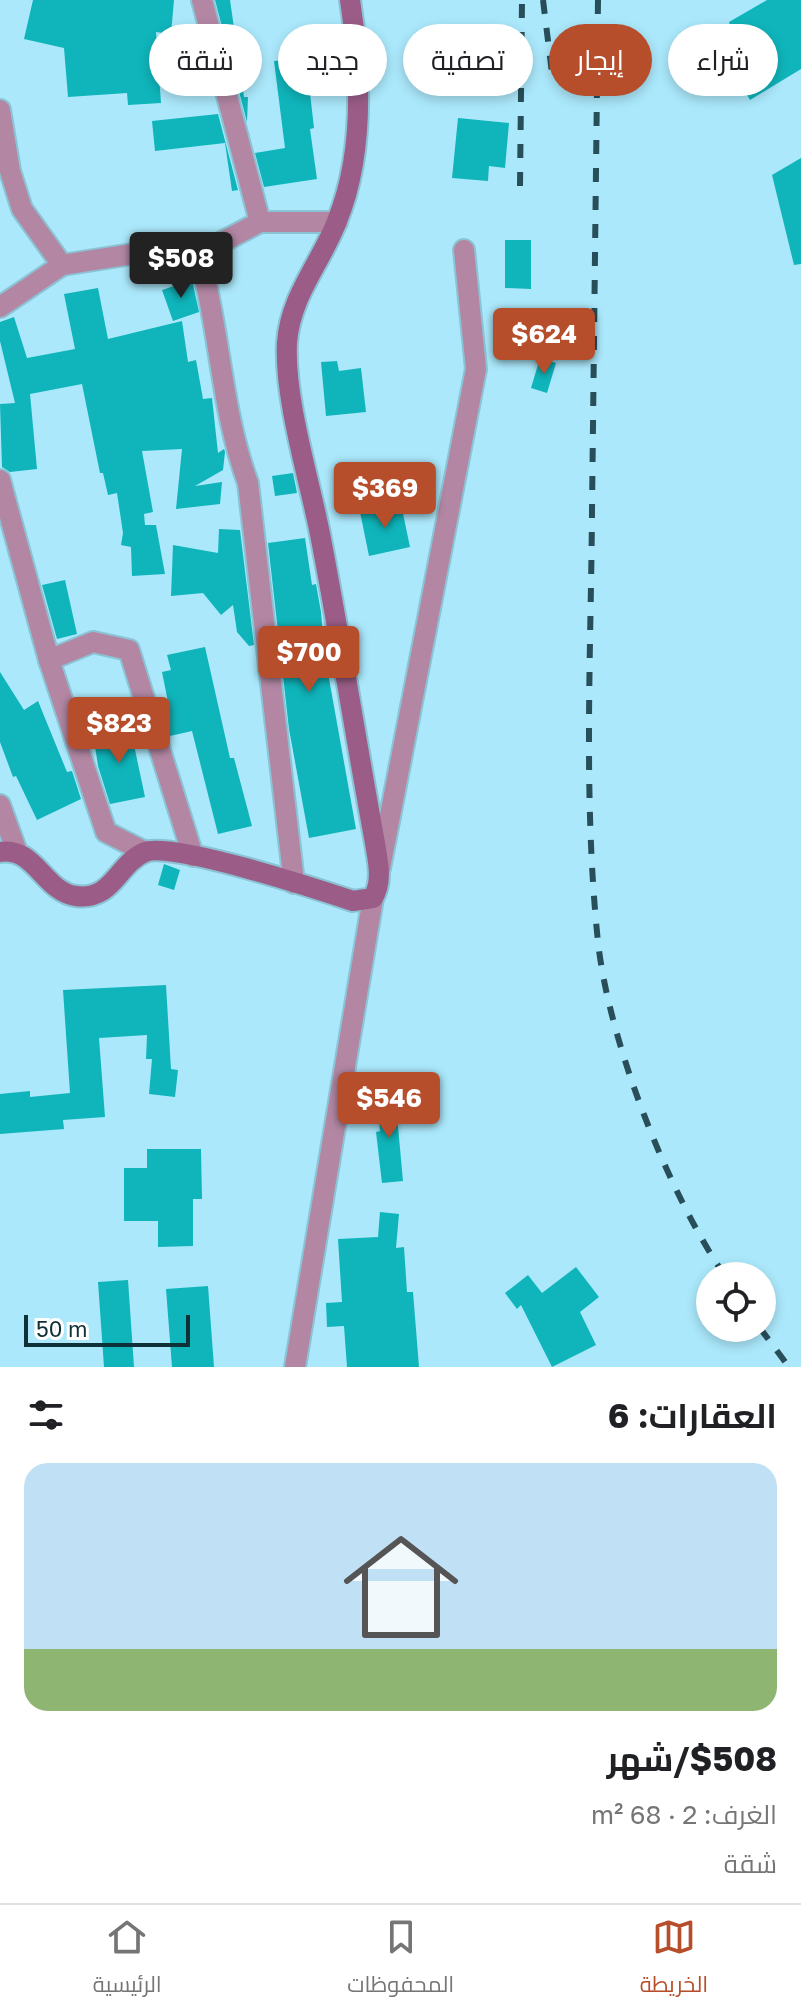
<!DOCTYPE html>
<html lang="ar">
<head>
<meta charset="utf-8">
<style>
	body { margin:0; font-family:"Golos Text",Cairo,sans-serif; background:#f2f2f2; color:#202124; direction:rtl; height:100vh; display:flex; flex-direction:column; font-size:30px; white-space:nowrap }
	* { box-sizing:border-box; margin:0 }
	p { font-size:26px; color:#757577 }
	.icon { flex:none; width:44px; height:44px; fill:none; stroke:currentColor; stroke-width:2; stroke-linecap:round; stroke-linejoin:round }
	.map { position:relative; height:1367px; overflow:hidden; direction:ltr }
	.side { display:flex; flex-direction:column; background:#fff; flex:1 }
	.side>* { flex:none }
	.guide { position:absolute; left:24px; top:24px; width:754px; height:72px; direction:rtl; display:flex; gap:16px }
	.tools { position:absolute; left:696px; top:1262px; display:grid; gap:16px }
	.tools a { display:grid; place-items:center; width:80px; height:80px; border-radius:50%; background:#fff; box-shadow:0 4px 12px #0003; font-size:40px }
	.scale { position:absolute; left:24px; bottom:20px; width:166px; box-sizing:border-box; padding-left:8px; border:4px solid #0e3039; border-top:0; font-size:22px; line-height:28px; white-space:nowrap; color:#0e3039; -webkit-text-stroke:6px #fefefe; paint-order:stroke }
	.price { position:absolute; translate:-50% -68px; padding:0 18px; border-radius:8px; background:#b64e2b; color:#fff; font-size:26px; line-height:52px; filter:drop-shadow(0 2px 4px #0008) }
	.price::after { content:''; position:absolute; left:50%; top:48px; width:24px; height:18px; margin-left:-12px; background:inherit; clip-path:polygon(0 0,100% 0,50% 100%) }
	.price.current { background:#222; color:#fff }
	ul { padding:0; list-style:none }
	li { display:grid; align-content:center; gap:16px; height:424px; padding:0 24px }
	li span { display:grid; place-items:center; height:248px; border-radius:24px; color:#555 }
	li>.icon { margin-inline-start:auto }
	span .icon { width:144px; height:144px; fill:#fffc; stroke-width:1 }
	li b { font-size:34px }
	h2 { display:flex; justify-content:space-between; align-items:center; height:96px; padding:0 24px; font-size:34px }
	.chip { padding:0 28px; border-radius:36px; background:#fff; box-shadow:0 4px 12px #0003; font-size:28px; line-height:72px }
	.chip.current { background:#b64e2b; color:#fff }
	.dock { display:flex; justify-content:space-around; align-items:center; height:112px; border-top:2px solid #e0e0e0; background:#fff; font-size:22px; color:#757577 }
	.dock a { display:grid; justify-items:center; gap:4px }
	.dock .current { color:#b64e2b }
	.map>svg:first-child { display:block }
</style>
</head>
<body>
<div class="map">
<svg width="801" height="1367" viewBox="0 0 801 1367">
	<rect width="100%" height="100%" fill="#abe8fb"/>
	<g fill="#0fb5bb">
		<path d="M33 0H174L171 34 156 32 161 103 128 105 127 93 68 97 64 48 24 39Z"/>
		<path d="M215 0H230L244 97H248L247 122Z"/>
		<path d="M767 0H801V69L750 100 735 74 742 70 729 22Z"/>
		<path d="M306 58 314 128 310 129 317 179 264 187 255 153 285 148 274 61Z"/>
		<path d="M218 114 238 190 232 191 225 143 155 151 152 121Z"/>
		<path d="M458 118 509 123 505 168 489 166 488 181 452 178Z"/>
		<path d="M801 158V264L794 265 772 175Z"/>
		<path d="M505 240H531V289L505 288Z"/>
		<path d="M192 280 199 312 173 321 162 290Z"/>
		<path d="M98 288 108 339 182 321 188 362 196 360 203 399 212 398 218 453 224 449 225 452 223 470 195 486 222 482 220 504 176 509 182 449 142 451 153 512 144 514 145 525H156L165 574 132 576 131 547 121 545 123 533 117 493 108 495 103 473H100L82 384 30 394 37 469 10 472 2 467 0 404 15 403 0 341V322L14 317 27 358 75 349 64 294Z"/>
		<path d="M540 358 556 363 547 393 531 388Z"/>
		<path d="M337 361 339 371 361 368 366 412 326 416 321 362Z"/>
		<path d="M293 473 297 493 275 496 272 476Z"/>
		<path d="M401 504 410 547 369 556 360 512Z"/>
		<path d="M219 529 240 530 254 645 249 646 237 632 233 605 221 615 203 593 171 596 173 545 218 553Z"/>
		<path d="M305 538 312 585 316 584 321 612 323 637 316 638 323 673H328L356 829 309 838 289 729 268 543Z"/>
		<path d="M65 580 77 634 57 639 42 585Z"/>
		<path d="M205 647 230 758H234L252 826 218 834 192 731 170 736 164 709 169 707 162 672 171 670 167 655Z"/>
		<path d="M0 672 24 710 38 701 67 772 72 771 81 799 37 820 16 776 13 777 0 742Z"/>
		<path d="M130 726 145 797 110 804 98 766 93 733Z"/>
		<path d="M164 864 180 870 174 890 158 885Z"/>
		<path d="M166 985 171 1069 178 1070 175 1097 149 1094 152 1059H146L147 1035 99 1038 105 1117 63 1120 64 1129 0 1134V1094L30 1091V1097L70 1093 63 990Z"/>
		<path d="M395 1094 403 1181 382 1183 376 1132 380 1131 377 1095Z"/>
		<path d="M147 1149H201L202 1199H193V1246L158 1247V1221H124V1168H147Z"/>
		<path d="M380 1212 399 1214 396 1248 404 1247 407 1292H413L419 1367H347L344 1326 327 1327 326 1303 342 1302 338 1239 378 1237Z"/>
		<path d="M576 1267 599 1297 580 1312 596 1345 552 1367 521 1305 517 1309 505 1293 528 1275 542 1293Z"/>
		<path d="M128 1280 134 1367H104L98 1282Z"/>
		<path d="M208 1286 214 1367H172L166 1289Z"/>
	</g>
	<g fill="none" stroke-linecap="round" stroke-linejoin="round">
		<g stroke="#8cc3d4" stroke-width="24">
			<g id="street">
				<path d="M202 0 260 222"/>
				<path d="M0 110 10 171 22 209 62 265 177 247 199 254C220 329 221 410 248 483L294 883"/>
				<path d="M199 254 260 222H337"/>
				<path d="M0 307 62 265"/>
				<path d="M0 480 49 660 106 832 145 852"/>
				<path d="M49 660 93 642 129 650 193 856"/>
				<path d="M0 805 17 852"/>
				<path d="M380 868 476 369 464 250"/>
				<path d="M295 1367 373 898"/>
			</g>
		</g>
		<g stroke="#8cc3d4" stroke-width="24">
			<path id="secondary" d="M0 852C35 846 44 892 76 896 113 901 117 864 145 852 171 841 320 890 353 901L373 898C383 881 378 862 375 843 356 740 340 637 320 534 309 478 284 398 287 343 290 296 321 263 337 221 365 153 361 71 350 0"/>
		</g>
		<use href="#street" stroke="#b387a4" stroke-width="20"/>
		<use href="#secondary" stroke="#9b5d88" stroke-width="20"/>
		<g stroke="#284e59" stroke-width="6" stroke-dasharray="14 14" stroke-linecap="butt">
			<path d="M543 0 552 73"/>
			<path d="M598 0C596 170 594 340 592 510 591 654 583 799 598 942 609 1042 668 1193 725 1276"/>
			<path d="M520 186 522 0"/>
			<path d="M760 1328 789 1367"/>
		</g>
	</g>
</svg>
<div class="tools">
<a><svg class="icon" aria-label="locate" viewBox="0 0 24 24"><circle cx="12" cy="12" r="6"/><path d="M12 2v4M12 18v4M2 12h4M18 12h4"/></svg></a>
</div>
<div class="scale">50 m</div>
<b class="price current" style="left:181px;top:300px">$508</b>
<b class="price" style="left:544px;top:376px">$624</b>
<b class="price" style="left:385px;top:530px">$369</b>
<b class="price" style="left:309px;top:694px">$700</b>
<b class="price" style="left:119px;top:765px">$823</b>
<b class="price" style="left:389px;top:1140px">$546</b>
<div class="guide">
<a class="chip">شراء</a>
<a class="chip current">إيجار</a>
<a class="chip">تصفية</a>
<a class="chip">جديد</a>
<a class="chip">شقة</a>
</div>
</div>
<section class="side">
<h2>العقارات: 6<svg class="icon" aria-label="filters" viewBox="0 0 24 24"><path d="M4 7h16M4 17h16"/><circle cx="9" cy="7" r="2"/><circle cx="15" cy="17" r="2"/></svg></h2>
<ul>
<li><span style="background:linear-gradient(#bfe0f5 75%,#8fb573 0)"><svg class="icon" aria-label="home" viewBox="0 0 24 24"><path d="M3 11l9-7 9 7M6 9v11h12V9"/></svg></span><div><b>$508/شهر</b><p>الغرف: 2 · 68 m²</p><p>شقة</p></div></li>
</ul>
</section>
<nav class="dock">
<a class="current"><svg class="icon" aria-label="map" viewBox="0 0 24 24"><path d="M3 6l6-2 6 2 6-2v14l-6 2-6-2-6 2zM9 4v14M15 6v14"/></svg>الخريطة</a>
<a><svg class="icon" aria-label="saved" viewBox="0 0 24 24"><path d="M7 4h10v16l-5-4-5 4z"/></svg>المحفوظات</a>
<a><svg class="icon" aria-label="home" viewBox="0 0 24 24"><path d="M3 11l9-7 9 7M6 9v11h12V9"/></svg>الرئيسية</a>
</nav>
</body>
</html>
